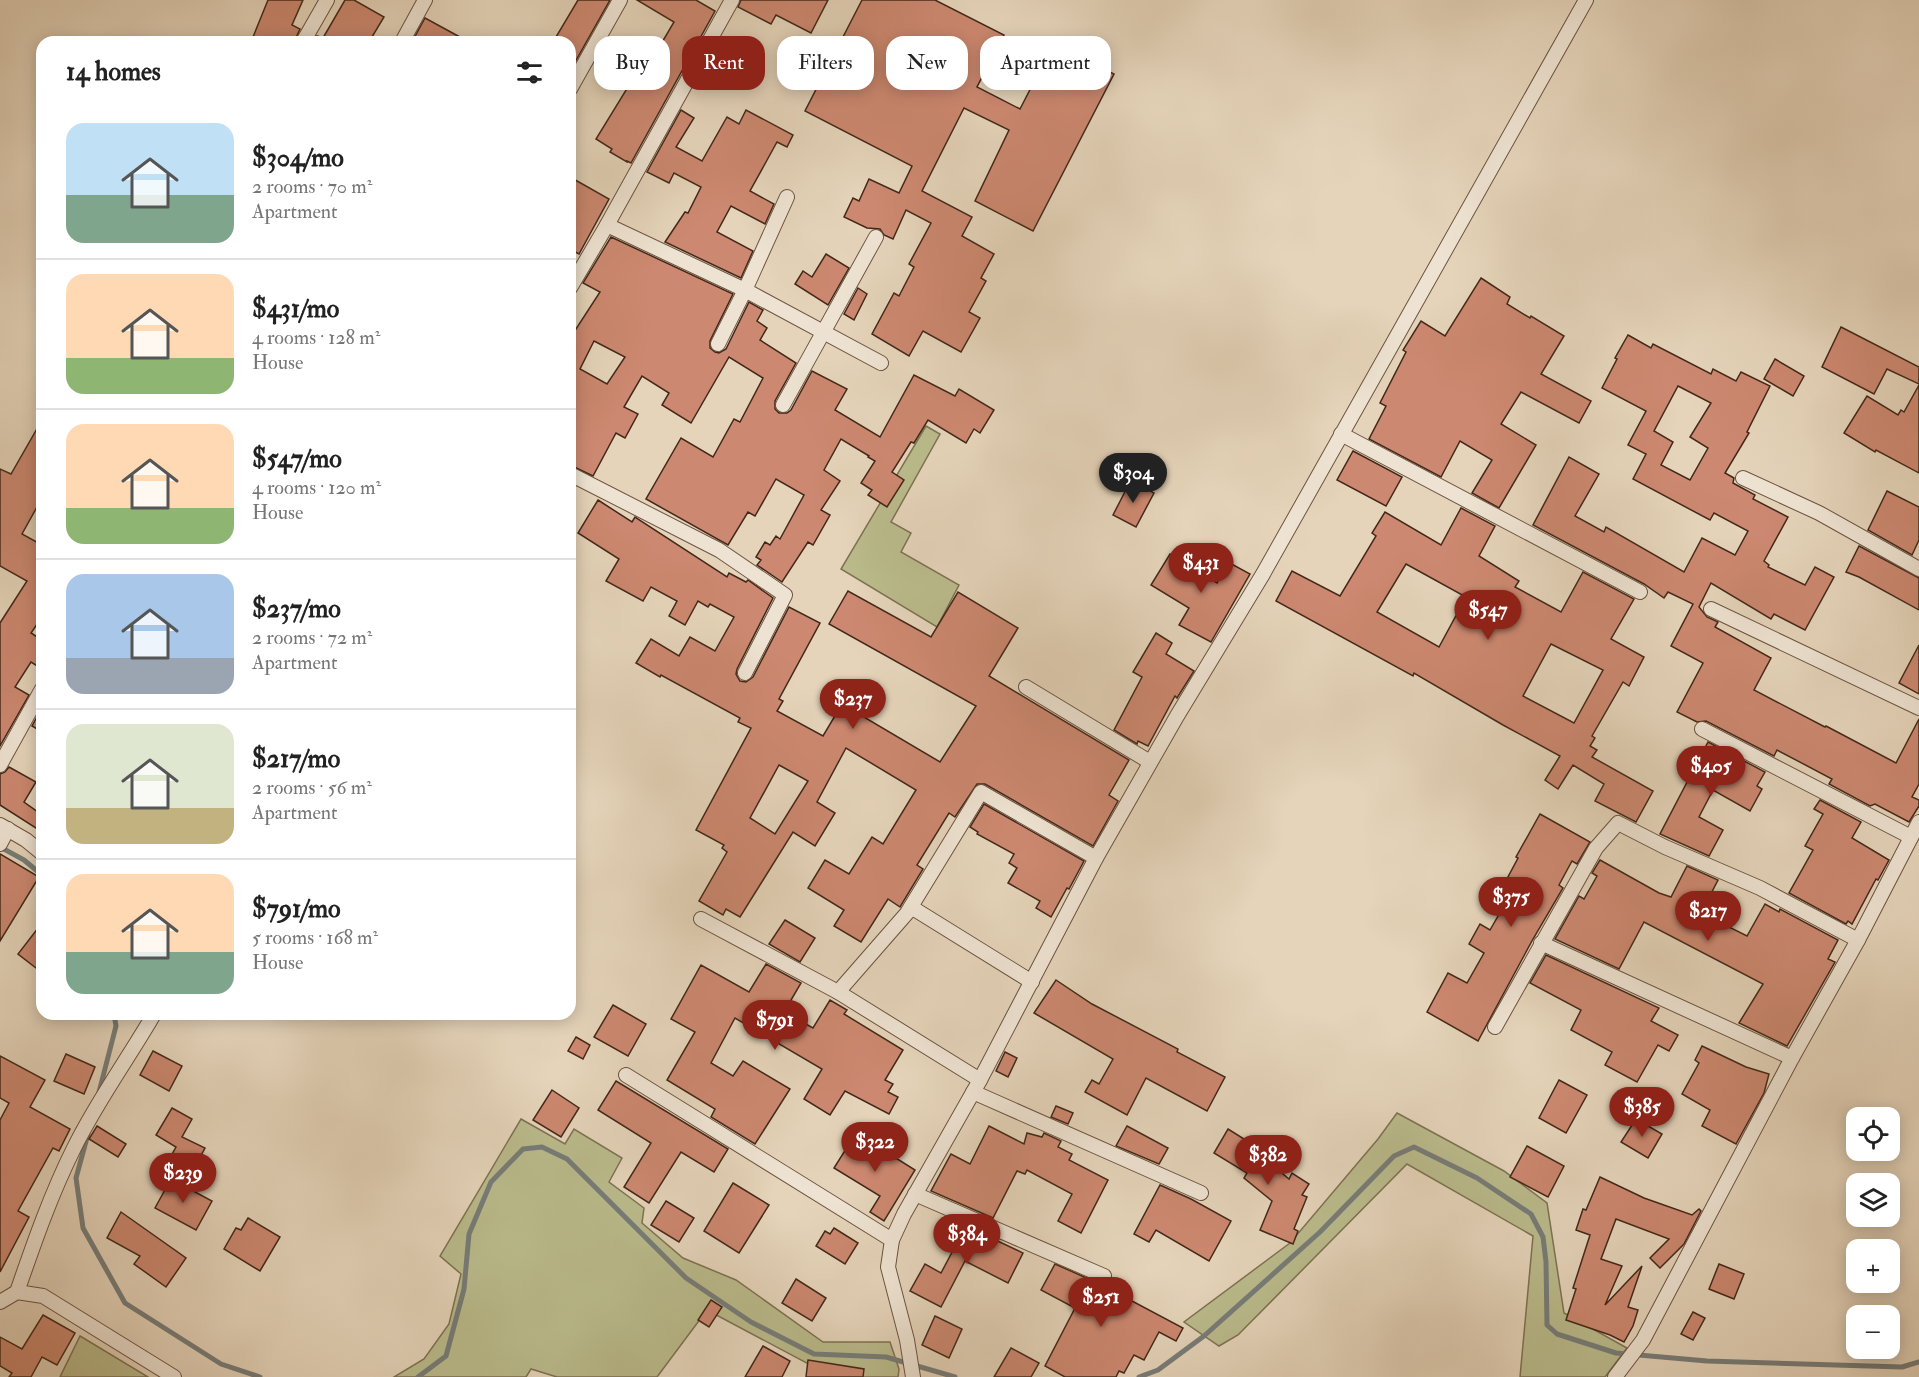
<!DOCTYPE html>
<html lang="en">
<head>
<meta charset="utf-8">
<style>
	body { margin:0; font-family:"IM FELL Double Pica",serif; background:#f2f2f2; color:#222; height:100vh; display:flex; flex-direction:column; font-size:22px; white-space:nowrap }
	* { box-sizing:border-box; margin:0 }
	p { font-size:20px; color:#767676 }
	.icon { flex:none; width:33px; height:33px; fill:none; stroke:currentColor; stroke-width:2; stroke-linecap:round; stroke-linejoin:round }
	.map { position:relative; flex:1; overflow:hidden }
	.side { position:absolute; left:36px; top:36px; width:540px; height:984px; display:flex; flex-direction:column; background:#fff; border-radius:18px; box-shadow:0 3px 15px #0003 }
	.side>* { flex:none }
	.banner { position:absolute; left:594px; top:36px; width:570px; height:54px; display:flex; gap:12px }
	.buttons { position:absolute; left:1846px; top:1107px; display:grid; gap:12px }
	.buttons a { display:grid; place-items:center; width:54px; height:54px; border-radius:12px; background:#fff; box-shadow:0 3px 15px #0003; font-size:30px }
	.price { position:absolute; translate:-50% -51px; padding:0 14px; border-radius:21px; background:#8f2418; color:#fff; font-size:20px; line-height:39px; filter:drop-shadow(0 2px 3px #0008) }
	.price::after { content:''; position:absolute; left:50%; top:36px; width:18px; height:14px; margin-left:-9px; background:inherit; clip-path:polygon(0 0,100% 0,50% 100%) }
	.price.on { background:#222; color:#fff }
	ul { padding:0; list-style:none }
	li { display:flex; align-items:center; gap:18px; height:150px; padding:0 30px }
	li+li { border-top:2px solid #e0e0e0 }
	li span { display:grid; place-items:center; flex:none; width:168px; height:120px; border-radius:18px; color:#555 }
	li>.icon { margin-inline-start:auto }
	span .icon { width:72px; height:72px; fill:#fffc; stroke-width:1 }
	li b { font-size:26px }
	h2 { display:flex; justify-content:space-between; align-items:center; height:72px; padding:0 30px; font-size:26px }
	.tag { padding:0 21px; border-radius:18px; background:#fff; box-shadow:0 3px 15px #0003; font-size:21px; line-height:54px }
	.tag.on { background:#8f2418; color:#fff }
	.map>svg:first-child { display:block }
</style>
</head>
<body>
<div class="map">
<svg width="1919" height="1377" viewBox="0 0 1919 1377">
	<rect width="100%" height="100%" fill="#e5d4ba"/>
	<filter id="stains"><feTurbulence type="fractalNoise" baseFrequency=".00333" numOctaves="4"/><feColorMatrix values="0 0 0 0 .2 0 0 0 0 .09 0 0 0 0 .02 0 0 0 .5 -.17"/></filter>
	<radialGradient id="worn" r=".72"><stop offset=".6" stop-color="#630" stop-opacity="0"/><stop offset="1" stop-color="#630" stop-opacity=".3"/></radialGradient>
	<g fill="#babb8c" stroke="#7e7252" stroke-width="1.5">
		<path d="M926 426 940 434 891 522 911 533 901 552 959 585 937 627 841 569Z"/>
		<path d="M1397 1113 1504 1171 1547 1203 1564 1313 1627 1348 1605 1377H1520L1533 1236 1407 1164 1238 1335 1219 1346 1184 1322 1290 1243 1378 1139Z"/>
		<path d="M521 1119 565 1144 574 1129 622 1158 609 1182 644 1208 642 1223 683 1258 736 1280 823 1342H890L899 1369 898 1377H833L707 1310 657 1377H557L531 1369 526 1377H394L424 1359 449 1324 461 1274 440 1256Z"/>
		<path d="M80 1336 148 1377H60Z"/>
	</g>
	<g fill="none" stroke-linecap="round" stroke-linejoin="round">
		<g stroke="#777d79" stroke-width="5">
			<path d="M0 847 24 860 42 875"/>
			<path d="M98 1096 116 1026 114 1014"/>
			<path d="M88 1134 76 1178 83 1228 125 1303 221 1364 260 1377"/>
			<path d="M418 1377 446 1356 464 1289 469 1234 491 1182 523 1149 542 1147 567 1159 686 1278 751 1322 814 1354 886 1357 955 1377"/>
			<path d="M1139 1377 1158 1370 1204 1336 1320 1232 1394 1156 1414 1147 1477 1178 1531 1214 1543 1237 1546 1262 1547 1325 1557 1334 1616 1353 1707 1361 1902 1367 1919 1362"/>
		</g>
	</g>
	<g fill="#cc8870" stroke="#432819" stroke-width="1.5" fill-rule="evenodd">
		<path d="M268 0H303L292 25 300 29 294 42H251Z"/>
		<path d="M345 0H354L384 17 369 42H313L317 36 323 38Z"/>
		<path d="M578 0H610L570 71V42H553Z"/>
		<path d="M637 0H696L715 11 631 163 627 161V162L610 152 612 149 596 139 628 87 611 76 631 42 654 56 674 22Z"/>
		<path d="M741 0H828L811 33 776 15 771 24 738 7Z"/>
		<path d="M862 0H935L1004 35 977 87 1020 109 1054 43 1114 74 1033 231 975 201 1009 130 964 108 922 191 972 217 962 236 994 254 981 278 986 281 969 312 980 318 961 352 923 331 909 356 872 334 894 293 899 296 914 267 909 264 931 223 906 210 893 239 884 235 880 229 867 228 844 217 853 198 859 201 869 179 899 193 912 166 805 111Z"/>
		<path d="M425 18 469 42H412Z"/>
		<path d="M681 110 694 118 676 147 702 161 727 117 739 124 746 110 793 135 787 147 777 142 750 191 774 204 765 224 731 206 717 232 753 251 741 278 665 242 685 212 688 213 701 187 674 173 669 183 647 172Z"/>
		<path d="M570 177 609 199 579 254 570 249Z"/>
		<path d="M611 237 733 294 710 341V348L715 352 719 353 726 349 749 302 763 310 757 321 767 328 760 340 796 363 775 401V409L779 413H787L791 410 812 371 847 389 835 410 880 437 914 375 955 396 959 389 994 410 980 433 974 429 966 443 928 420 914 443 911 442 892 472 904 480 887 507 868 495 872 490 861 483 875 461 868 457 869 456 841 439 824 470 840 481 821 510 830 515 813 545 808 542 782 582 757 565 761 560 756 557 765 542 770 545 776 536 780 539 804 495 776 479 755 516 748 512 728 545 646 499 681 438 713 457 734 419 740 422 763 378 729 357 691 423 662 405 669 393 642 376 624 407 638 414 625 438 616 433 593 476 570 465V326L576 329 600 292 583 283ZM594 341 625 357 607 384 580 369Z"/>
		<path d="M826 254 849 268 828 305 795 284 803 271 812 277Z"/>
		<path d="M1481 278 1510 297 1507 304 1530 318 1531 316 1564 336 1541 374 1591 401 1579 423 1521 392 1501 424 1536 445 1499 508 1472 493 1492 460 1460 441 1441 477 1369 439 1386 406 1380 403 1406 352 1403 350 1421 321 1445 336Z"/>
		<path d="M858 288 867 294 854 320 844 314Z"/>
		<path d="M1841 327 1919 367V384L1887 369 1874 394 1822 367Z"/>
		<path d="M1628 335 1651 348 1653 344 1711 374 1713 369 1736 381 1741 372 1770 386 1747 432 1749 433 1725 473 1734 478 1733 483 1755 495 1753 499 1788 517 1764 561 1769 565 1768 567 1805 585 1815 567 1834 577 1805 630 1774 614 1771 619 1711 583 1699 607 1707 617 1718 622 1715 627 1771 658 1754 690 1825 727 1826 726 1896 763 1919 719V784L1912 797 1919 800V806L1909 822 1875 804 1870 806 1829 784 1832 779 1777 750 1774 756 1706 721 1697 722 1677 712 1703 663 1671 646 1693 604 1668 592 1664 598 1644 584 1533 525 1569 457 1599 474 1575 516 1604 532 1606 527 1684 572 1702 538 1735 555 1748 531 1714 513 1710 520 1633 479 1646 454 1628 445 1646 411 1602 388 1617 359 1615 358ZM1678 386 1711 403 1690 437 1708 448 1690 480 1661 465 1673 442 1654 431Z"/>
		<path d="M1775 359 1804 376 1793 396 1764 379Z"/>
		<path d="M1919 385V473L1876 450 1875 452 1844 433 1867 396 1898 415 1901 410 1904 412Z"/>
		<path d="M42 420V498L22 534 42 545V617L31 633 42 640V669L31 662 15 687 29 695 0 746V623L27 581 0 566V469L11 474Z"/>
		<path d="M1353 451 1402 477 1386 506 1337 480Z"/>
		<path d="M1131 480 1154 493 1136 527 1113 515Z"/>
		<path d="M1887 491 1919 507V540L1912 555 1868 530Z"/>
		<path d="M598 500 632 522 635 517 727 577 729 573 746 582 748 580 773 598 737 669 736 674 740 681 746 682 753 677 789 607 820 623 779 699 783 701 777 711 823 736 842 704 940 762 976 706 829 624 848 591 931 637 958 592 1018 628 989 676 1129 760 1109 795 1118 801 1093 846 985 784H977L955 817 949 813 917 865 923 869 900 907 888 899 861 942 834 926 844 910 808 888 825 860 849 874 872 837 883 844 916 790 846 748 817 802 835 813 815 846 793 832 740 917 726 909 723 915 699 901 727 852 722 848 724 845 696 830 751 728 738 722 740 718 661 675 660 677 636 663 651 639 679 656 690 637 715 651 734 617 710 604 708 607 698 601 685 625 669 616 677 601 651 587 643 601 606 581 619 559 578 533ZM779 765 808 781 775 834 750 818Z"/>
		<path d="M1461 508 1495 526 1479 556 1519 581 1515 587 1561 612 1583 572 1634 599 1611 639 1644 657 1629 686 1623 682 1592 736 1595 738 1590 746 1597 750 1592 757 1653 791 1636 822 1595 801 1604 784 1573 765 1558 789 1545 780 1560 756 1503 725 1414 673 1413 676 1276 601 1292 571 1340 596 1376 536 1372 533 1385 512 1441 545ZM1406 564 1466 597 1439 647 1377 612ZM1551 644 1603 670 1574 723 1523 696Z"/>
		<path d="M1859 546 1919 578V610L1859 577 1846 572Z"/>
		<path d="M1170 554 1217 583 1228 562 1250 574 1211 642 1179 625 1189 608 1151 585Z"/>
		<path d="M1156 633 1172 643 1166 654 1194 671 1177 698 1175 696 1148 746 1138 741 1137 744 1114 730 1142 677 1133 672Z"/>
		<path d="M1919 645V694L1899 683Z"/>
		<path d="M42 708V732L32 726Z"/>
		<path d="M1708 742 1765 772 1757 786 1762 789 1750 811 1713 790 1699 817 1723 830 1709 856 1660 834Z"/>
		<path d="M9 767 36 782 24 802 42 815V832L0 805V774L5 772Z"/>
		<path d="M1820 800 1861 822 1852 838 1889 860 1878 880 1876 879 1852 924 1848 921 1846 924 1789 893 1813 850 1805 846 1823 814 1814 809Z"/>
		<path d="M984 804 1084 861 1069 889 1067 888 1051 917 1036 908 1040 901 1008 883 1017 868 1009 863 1014 854 977 834 978 832 970 827Z"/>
		<path d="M1540 814 1590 842 1577 864 1572 861 1559 885 1563 888 1533 939 1478 1041 1427 1012 1448 973 1467 983 1484 953 1469 944 1480 924 1490 930 1510 895 1501 890 1518 858 1516 857Z"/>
		<path d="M0 854 39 877 0 941Z"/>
		<path d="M1600 860 1659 893 1671 897 1687 866 1718 880 1701 913 1747 936 1765 904 1779 912 1780 909 1838 940 1828 959 1835 962 1787 1046 1739 1023 1763 984 1644 922 1619 969 1555 939 1579 896 1584 899 1597 876 1592 873Z"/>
		<path d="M785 920 815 938 800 962 769 944Z"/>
		<path d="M42 923V959L36 968 18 954Z"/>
		<path d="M1546 955 1659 1008 1651 1021 1678 1035 1669 1051 1658 1045 1637 1082 1605 1065 1612 1052 1571 1030 1581 1010 1530 983Z"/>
		<path d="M766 964 801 983 784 1012 813 1028 830 1000 847 1010 844 1014 903 1050 885 1080 893 1084 888 1092 898 1097 889 1114 845 1091 830 1115 804 1099 822 1069 735 1018 711 1063 733 1076 743 1061 790 1089 755 1144 711 1117 715 1109 667 1080 695 1032 671 1019 701 965 749 992Z"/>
		<path d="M1056 980 1092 1004 1178 1049 1177 1052 1225 1077 1207 1111 1146 1078 1127 1115 1085 1092 1092 1080 1099 1084 1113 1059 1034 1013Z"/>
		<path d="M613 1005 646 1024 628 1056 594 1037Z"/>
		<path d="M576 1037 590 1045 583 1059 568 1051Z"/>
		<path d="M1702 1046 1746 1067 1769 1074 1764 1093 1736 1144 1702 1126 1710 1110 1682 1094 1699 1063 1695 1060Z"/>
		<path d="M153 1051 182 1066 169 1091 140 1075Z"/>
		<path d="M1005 1052 1017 1058 1008 1077 996 1071Z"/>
		<path d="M66 1054 95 1067 84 1094 54 1081Z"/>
		<path d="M0 1056 45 1080 30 1107 70 1129 59 1151 53 1148 18 1211 29 1217 0 1272V1120L9 1103 0 1098Z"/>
		<path d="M1559 1080 1587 1095 1566 1133 1539 1118Z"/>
		<path d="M616 1081 728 1149 714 1172 681 1152 649 1203 624 1187 651 1143 598 1110Z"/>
		<path d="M552 1090 579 1108 561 1137 533 1120Z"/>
		<path d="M1056 1106 1073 1113 1068 1124 1051 1117Z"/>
		<path d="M172 1108 192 1119 182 1137 205 1148 198 1161 190 1156 186 1164 171 1156 176 1147 156 1135Z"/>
		<path d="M1636 1119 1662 1134 1648 1158 1621 1142Z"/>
		<path d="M97 1126 126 1144 118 1157 89 1139Z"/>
		<path d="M989 1126 1024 1144 1027 1133 1042 1137 1044 1133 1061 1141 1058 1147 1072 1154 1069 1160 1108 1180 1081 1233 1058 1221 1072 1194 1027 1170 1025 1174 1017 1171 993 1218 931 1191 951 1154 970 1164Z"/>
		<path d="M1127 1126 1168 1148 1159 1164 1116 1146Z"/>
		<path d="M1228 1129 1260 1149 1258 1153 1289 1179 1292 1173 1309 1184 1302 1195 1307 1197 1294 1229 1298 1231 1293 1244 1260 1230 1272 1201 1244 1178 1247 1173 1214 1153Z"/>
		<path d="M856 1133 915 1170 884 1221 870 1212 880 1196 834 1168Z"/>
		<path d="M1527 1146 1564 1166 1548 1197 1510 1177Z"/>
		<path d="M1600 1177 1644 1198 1692 1215 1699 1209 1701 1211 1684 1244 1660 1268 1650 1258 1669 1239 1616 1219 1601 1259 1622 1266 1605 1305 1642 1266 1628 1307 1638 1310 1633 1326 1624 1342 1610 1335 1566 1320 1576 1289 1573 1288 1590 1235 1576 1230 1583 1209 1586 1210Z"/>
		<path d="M171 1179 212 1201 196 1230 155 1208Z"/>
		<path d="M733 1183 769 1205 739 1253 704 1231Z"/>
		<path d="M1160 1185 1191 1199 1231 1221 1209 1261 1156 1230 1149 1242 1134 1234Z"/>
		<path d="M666 1201 694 1218 679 1242 651 1225Z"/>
		<path d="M121 1212 186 1258 166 1287 134 1264 140 1256 107 1238Z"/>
		<path d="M248 1218 280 1237 260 1271 224 1249 236 1228 241 1230Z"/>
		<path d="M966 1226 1023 1253 1008 1283 965 1261 941 1307 910 1291 925 1264 941 1273Z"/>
		<path d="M834 1228 858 1243 845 1264 816 1246 825 1231 830 1234Z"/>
		<path d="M1055 1264 1100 1284 1183 1328 1176 1341 1159 1332 1144 1360 1134 1355 1124 1373 1119 1371 1116 1377H1065L1045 1366 1075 1308 1041 1290Z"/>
		<path d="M1719 1264 1744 1274 1734 1299 1709 1289Z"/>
		<path d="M796 1279 826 1298 812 1321 782 1303Z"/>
		<path d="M711 1300 722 1307 709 1327 698 1320Z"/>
		<path d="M1693 1312 1705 1318 1693 1340 1681 1334Z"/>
		<path d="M43 1315 75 1333 57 1365 42 1357 31 1377H9L12 1373 0 1366V1337L22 1349Z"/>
		<path d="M935 1316 962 1329 949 1358 922 1345Z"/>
		<path d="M763 1346 790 1361 782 1377H745Z"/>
		<path d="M1011 1348 1039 1363 1031 1377H994Z"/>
		<path d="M808 1360 864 1369 863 1377H806Z"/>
	</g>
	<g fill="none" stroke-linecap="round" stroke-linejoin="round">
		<g stroke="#6c5341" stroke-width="16">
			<g id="minor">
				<path d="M303 42 327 0"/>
				<path d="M402 42 425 0"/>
				<path d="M570 89 620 0"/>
				<path d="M607 225 745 290 881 363"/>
				<path d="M570 288 607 225 732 0"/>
				<path d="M718 344 745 290 787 197"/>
				<path d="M783 405 876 237"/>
				<path d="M1341 434 1640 592"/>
				<path d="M570 474 719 550 785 595 745 673"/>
				<path d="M1743 478 1819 513 1919 569"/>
				<path d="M1711 609 1919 708"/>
				<path d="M1026 687 1150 762"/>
				<path d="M1702 729 1911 837"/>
				<path d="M0 765 42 689"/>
				<path d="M0 825 26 840 42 853"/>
				<path d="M0 844 8 829"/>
				<path d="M911 907 1032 982"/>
				<path d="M701 919 838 992 980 1080"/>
				<path d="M1541 943 1792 1058"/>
				<path d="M838 992 907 913 981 792 1096 858"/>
				<path d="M1495 1027 1596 848 1618 823 1665 847 1760 888 1858 940"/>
				<path d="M626 1075 892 1240"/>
				<path d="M973 1092 1201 1193"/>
				<path d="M915 1194 1104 1276"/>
				<path d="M17 1292C34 1243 51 1194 74 1148 97 1101 128 1059 154 1014"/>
				<path d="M0 1302 17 1292 43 1296 174 1377"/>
				<path d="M913 1377 907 1340 888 1267 892 1240 904 1214 980 1080 1096 858 1177 716 1263 574 1586 0"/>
				<path d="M1615 1377 1643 1340 1792 1058 1858 940 1919 822"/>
			</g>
		</g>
		<use href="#minor" stroke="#eee3d2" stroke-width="14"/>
	</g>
	<rect width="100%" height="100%" filter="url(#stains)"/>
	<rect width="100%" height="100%" fill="url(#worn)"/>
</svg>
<div class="buttons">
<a><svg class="icon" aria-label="locate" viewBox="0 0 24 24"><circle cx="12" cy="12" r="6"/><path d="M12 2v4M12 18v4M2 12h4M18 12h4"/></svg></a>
<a><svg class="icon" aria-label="layers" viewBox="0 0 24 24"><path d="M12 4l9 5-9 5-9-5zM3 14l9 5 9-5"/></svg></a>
<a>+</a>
<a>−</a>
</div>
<b class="price on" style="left:1133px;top:504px">$304</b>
<b class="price" style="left:1201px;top:594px">$431</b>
<b class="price" style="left:1488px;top:641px">$547</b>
<b class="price" style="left:853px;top:730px">$237</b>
<b class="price" style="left:1711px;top:797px">$405</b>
<b class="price" style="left:1511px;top:928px">$375</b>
<b class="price" style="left:1708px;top:942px">$217</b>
<b class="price" style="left:775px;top:1051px">$791</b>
<b class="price" style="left:1642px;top:1138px">$385</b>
<b class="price" style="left:875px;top:1173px">$322</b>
<b class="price" style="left:1268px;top:1186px">$382</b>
<b class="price" style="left:183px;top:1204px">$239</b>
<b class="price" style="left:967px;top:1265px">$384</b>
<b class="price" style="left:1101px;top:1328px">$251</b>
<div class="banner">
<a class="tag">Buy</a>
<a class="tag on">Rent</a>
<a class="tag">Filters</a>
<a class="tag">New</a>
<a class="tag">Apartment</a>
</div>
<section class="side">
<h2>14 homes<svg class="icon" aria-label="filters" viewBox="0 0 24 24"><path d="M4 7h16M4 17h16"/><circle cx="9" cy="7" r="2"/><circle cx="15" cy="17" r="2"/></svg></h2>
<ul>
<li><span style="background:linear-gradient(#bfe0f5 60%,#7fa58c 0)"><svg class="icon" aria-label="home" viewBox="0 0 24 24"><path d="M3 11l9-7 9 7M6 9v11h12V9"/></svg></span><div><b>$304/mo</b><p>2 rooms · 70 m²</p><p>Apartment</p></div></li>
<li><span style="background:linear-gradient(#ffd9b3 70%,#8fb573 0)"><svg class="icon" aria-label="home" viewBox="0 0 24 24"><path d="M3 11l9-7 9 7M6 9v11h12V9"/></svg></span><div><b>$431/mo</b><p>4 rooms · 128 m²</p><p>House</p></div></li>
<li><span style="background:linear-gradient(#ffd9b3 70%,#8fb573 0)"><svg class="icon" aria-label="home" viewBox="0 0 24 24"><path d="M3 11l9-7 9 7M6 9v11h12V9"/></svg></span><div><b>$547/mo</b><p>4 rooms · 120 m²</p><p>House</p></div></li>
<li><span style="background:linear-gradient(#a9c7e8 70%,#9aa5b1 0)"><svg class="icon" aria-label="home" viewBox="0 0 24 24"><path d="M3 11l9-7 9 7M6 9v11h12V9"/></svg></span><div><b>$237/mo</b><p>2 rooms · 72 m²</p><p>Apartment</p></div></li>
<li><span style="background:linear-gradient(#dfe7d0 70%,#c2b280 0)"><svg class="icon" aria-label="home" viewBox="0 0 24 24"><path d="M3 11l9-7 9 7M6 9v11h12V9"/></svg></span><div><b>$217/mo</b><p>2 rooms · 56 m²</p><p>Apartment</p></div></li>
<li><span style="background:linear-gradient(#ffd9b3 65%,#7fa58c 0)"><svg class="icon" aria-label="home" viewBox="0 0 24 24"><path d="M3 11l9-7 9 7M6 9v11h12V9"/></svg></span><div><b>$791/mo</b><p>5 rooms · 168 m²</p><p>House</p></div></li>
</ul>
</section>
</div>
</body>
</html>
